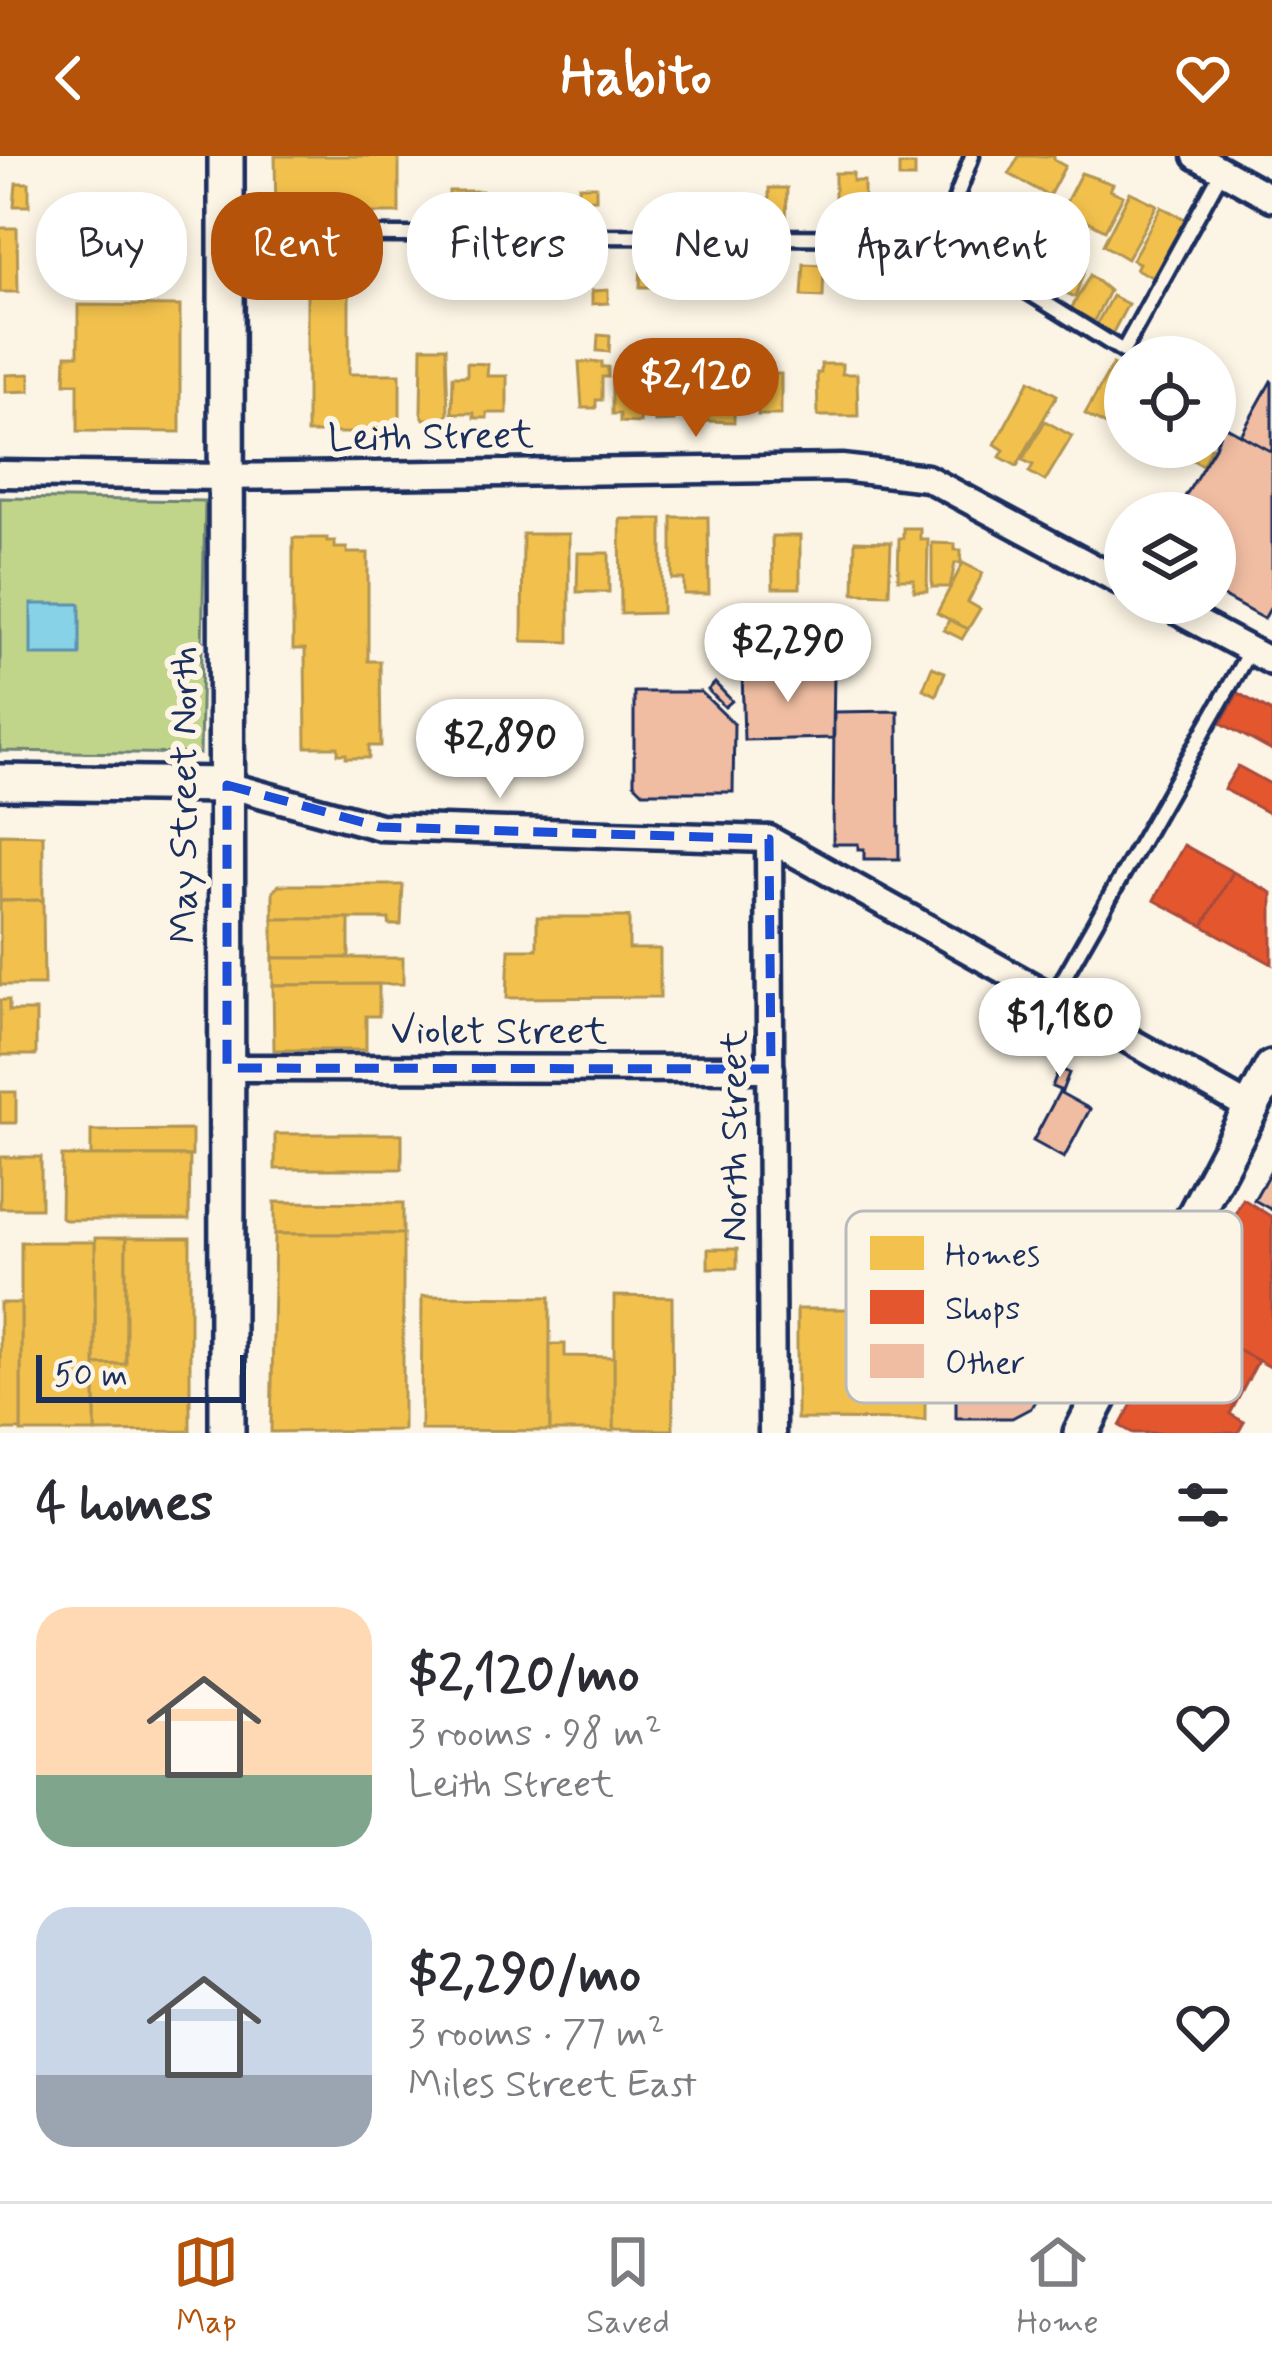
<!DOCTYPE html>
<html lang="en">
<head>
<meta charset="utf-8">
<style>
	body { margin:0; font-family:Mynerve,sans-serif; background:#f2f2f3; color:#2b2b33; height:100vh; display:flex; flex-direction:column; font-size:45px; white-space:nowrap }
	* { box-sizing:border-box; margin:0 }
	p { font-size:39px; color:#7c7c81 }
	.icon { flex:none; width:66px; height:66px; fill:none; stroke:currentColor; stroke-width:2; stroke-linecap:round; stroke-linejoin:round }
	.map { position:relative; height:1277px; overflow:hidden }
	.panel { display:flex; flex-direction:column; background:#fff; flex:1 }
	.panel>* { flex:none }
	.guide { position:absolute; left:36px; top:36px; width:1200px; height:108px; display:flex; gap:24px }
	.fabs { position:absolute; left:1104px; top:180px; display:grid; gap:24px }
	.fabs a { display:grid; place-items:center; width:132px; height:132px; border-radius:50%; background:#fff; box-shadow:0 6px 18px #0003; font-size:60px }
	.scale { position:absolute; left:36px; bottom:30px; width:210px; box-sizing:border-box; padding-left:12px; border:6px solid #1b2f5e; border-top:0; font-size:33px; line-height:42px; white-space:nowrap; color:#1b2f5e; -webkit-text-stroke:9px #fcf5e5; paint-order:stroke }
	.price { position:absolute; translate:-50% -102px; padding:0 27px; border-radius:42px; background:#fff; color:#222; font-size:39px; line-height:78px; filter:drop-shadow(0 3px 6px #0008) }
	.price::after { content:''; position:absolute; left:50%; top:72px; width:36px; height:27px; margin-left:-18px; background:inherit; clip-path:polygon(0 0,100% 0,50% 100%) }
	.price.selected { background:#b45309; color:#fff }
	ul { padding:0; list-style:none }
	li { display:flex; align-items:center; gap:36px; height:300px; padding:0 36px }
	li span { display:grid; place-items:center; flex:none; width:336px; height:240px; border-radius:36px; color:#555 }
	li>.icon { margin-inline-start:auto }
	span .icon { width:144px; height:144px; fill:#fffc; stroke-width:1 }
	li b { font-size:51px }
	h2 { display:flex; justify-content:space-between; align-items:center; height:144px; padding:0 36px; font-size:51px }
	.tag { padding:0 42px; border-radius:48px; background:#fff; box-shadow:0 6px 18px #0003; font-size:42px; line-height:108px }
	.tag.selected { background:#b45309; color:#fff }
	header { display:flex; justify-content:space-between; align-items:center; height:156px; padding:0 36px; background:#b45309; color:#fff; font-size:54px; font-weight:700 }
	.tab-bar { display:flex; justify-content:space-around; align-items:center; height:168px; border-top:3px solid #e1e1e2; background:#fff; font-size:33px; color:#7c7c81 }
	.tab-bar a { display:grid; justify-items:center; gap:6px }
	.tab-bar .selected { color:#b45309 }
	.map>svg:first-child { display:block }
</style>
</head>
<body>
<header><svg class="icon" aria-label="back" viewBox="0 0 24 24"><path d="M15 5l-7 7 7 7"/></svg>Habito<svg class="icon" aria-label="heart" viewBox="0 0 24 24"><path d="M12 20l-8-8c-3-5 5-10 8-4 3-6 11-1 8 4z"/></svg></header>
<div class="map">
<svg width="1272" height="1277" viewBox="0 0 1272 1277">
	<rect width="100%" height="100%" fill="#fcf5e5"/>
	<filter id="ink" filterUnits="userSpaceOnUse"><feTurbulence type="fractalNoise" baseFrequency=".00833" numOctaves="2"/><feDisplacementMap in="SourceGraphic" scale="24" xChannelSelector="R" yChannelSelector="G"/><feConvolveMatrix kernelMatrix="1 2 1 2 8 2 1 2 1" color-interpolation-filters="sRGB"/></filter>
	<g filter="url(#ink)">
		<path fill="#c1d58a" stroke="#6e8274" stroke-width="3" d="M0 342 205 345 200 598 0 595Z"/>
		<rect fill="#87d2e7" stroke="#5c91b0" stroke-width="3" x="31" y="448" width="49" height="51"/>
		<g fill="#f2c14e" stroke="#b29553" stroke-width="3">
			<path d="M275 0H399V57H287V63H276Z"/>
			<path d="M1019 0H1054V4L1065 10 1049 40 1009 18Z"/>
			<rect x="899" y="9" width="16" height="13"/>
			<path d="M835 17H853V25H864V66H835Z"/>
			<path d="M1081 17 1113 28 1110 34 1123 40 1105 74 1063 52Z"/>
			<path d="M16 27H29V50H14Z"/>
			<path d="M579 30H596V43L579 44Z"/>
			<path d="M769 32H787L786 68H769Z"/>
			<rect x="449" y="35" width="33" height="27"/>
			<path d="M1130 36 1157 49 1127 103 1103 89Z"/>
			<path d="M735 38 737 69 713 70 712 39Z"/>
			<path d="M672 47H687V69H671Z"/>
			<path d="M977 47 1028 77 1010 107 958 77Z"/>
			<path d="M1161 51 1187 64 1154 122 1136 113 1139 107 1132 104Z"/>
			<path d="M883 53 899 54V69H883Z"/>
			<path d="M0 72H17L18 136H0Z"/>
			<path d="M641 101H670V131H640Z"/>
			<path d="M492 102 512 103V134H492Z"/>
			<path d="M690 102H709V130H689Z"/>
			<path d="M1065 103 1085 113 1075 141 1051 130Z"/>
			<path d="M804 108 824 109 823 141 802 140Z"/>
			<path d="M1090 119 1109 135 1094 165 1071 153Z"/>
			<path d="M608 134V147L592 148V135Z"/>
			<path d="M307 135H349V218H400V277H307Z"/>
			<path d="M1112 140 1128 148 1112 178 1096 169Z"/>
			<path d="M78 149 180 150V276L78 275V227H65L66 199H78Z"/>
			<path d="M598 179 610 180 609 196 597 195Z"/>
			<path d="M422 191H446L448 257 445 263H424L421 257Z"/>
			<path d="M718 195H735L734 266 706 265 704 259 705 210H717Z"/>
			<path d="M747 198H765V218H781V259H758V253H742Z"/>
			<path d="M579 206H602V211H608V221H602V244H596V252H582Z"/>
			<path d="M467 207 488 208 487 220H507V257H487V262H474V257H452L453 220H467Z"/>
			<path d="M821 208H842V218H857L858 260H818L817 217H821Z"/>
			<path d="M1113 208 1125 215V279L1085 258Z"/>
			<path d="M623 213H641L640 267 620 266V258H612V226H623Z"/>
			<path d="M669 213 682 216 686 259H674V265L655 266V259H644V217H669Z"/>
			<path d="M30 218V235L6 236V219Z"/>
			<path d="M1030 224 1057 239 1017 310 1000 301 1004 294 995 288Z"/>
			<path d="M1045 265 1072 280 1045 325 1029 316 1033 309 1023 304Z"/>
			<path d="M1168 291H1212L1202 309Z"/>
			<path d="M672 361H708L709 438H684V423H672Z"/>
			<path d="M620 363H662V457L621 458Z"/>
			<path d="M903 372H920V383H928L927 435H914V423H898L899 382H903Z"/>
			<path d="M523 378H569V486L522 485Z"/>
			<path d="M772 380H800V432H773Z"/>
			<path d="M293 382H327V385H335V392H347V397H368V505H380L381 590H369V602H346V598H338V591H306L305 493H293Z"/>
			<path d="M855 385 891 386 889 438 854 437Z"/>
			<path d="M932 387 955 388V394H961V407H955L950 431H932Z"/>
			<path d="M578 397H609V436H577Z"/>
			<path d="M963 407 983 417 968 446 980 453 968 473 937 457Z"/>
			<path d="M949 464 968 473 962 483 944 474Z"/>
			<path d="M932 511 945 516 936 539 923 533Z"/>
			<path d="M0 678 43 679V744L0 745Z"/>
			<path d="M279 729H403L401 769H389V763H273V735Z"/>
			<path d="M43 744 44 829H0V745Z"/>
			<path d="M537 761H629V793H660V841L507 842 509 793H537Z"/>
			<rect x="273" y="763" width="76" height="39"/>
			<path d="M273 802H403V828L273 829Z"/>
			<path d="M379 828V860H366V894H274L273 829Z"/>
			<path d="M0 844H9V855H36V899H0Z"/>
			<rect x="0" y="936" width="16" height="31"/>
			<path d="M192 974V1000H91V975Z"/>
			<rect x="275" y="978" width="127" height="35"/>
			<path d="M62 1000H190L189 1064H65L61 1061Z"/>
			<rect x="0" y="1001" width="41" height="51"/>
			<path d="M275 1046 403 1047V1078H275Z"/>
			<path d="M275 1078H403V1274L271 1276Z"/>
			<path d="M95 1082H126V1208L95 1209Z"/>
			<path d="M126 1082H190V1275L95 1276V1209L126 1208Z"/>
			<rect x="21" y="1086" width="74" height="190"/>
			<rect x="708" y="1093" width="29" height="19"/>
			<path d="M894 1118H925V1264L797 1263V1153H894Z"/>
			<path d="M422 1140 550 1141V1275L421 1274Z"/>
			<path d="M614 1140 672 1141 673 1274 614 1273Z"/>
			<rect x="0" y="1147" width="21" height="127"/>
			<path d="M550 1188H565V1200L614 1201V1275H550Z"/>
		</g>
		<g fill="#e4572e" stroke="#a84b3c" stroke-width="3">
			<path d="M1238 537 1272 556V595L1221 567Z"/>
			<path d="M1238 610 1272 629V659L1224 633Z"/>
			<path d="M1184 689 1233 716 1203 770 1154 744Z"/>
			<path d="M1233 716 1272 737V808L1203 770Z"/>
			<path d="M1243 1043 1272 1061V1212L1179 1161Z"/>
			<path d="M1179 1161 1258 1205 1230 1258 1244 1266 1238 1277H1133L1120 1270Z"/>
		</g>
		<g fill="#f0bda2" stroke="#1b2f5e" stroke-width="3">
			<path d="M1271 225 1272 226V296L1241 279Z"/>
			<path d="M1223 269 1272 296V449L1264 463 1215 436V357H1175L1215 291Z"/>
			<path d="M742 515 834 516 833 582 744 584Z"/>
			<path d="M715 527 732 545 725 551 708 534Z"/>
			<path d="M634 536H701L734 568 733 636H643L634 627Z"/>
			<path d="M898 555 899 703H864V693H858V688H833L834 556Z"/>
			<path d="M1059 912 1069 917 1062 935 1052 931Z"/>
			<path d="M1059 936 1090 953 1064 1002 1033 985Z"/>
			<path d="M1272 1012V1054L1254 1044Z"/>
			<path d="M978 1163 1007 1178 1000 1190 1050 1218 1031 1252 1012 1262H956V1206H967V1183Z"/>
		</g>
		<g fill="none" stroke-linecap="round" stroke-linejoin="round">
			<g stroke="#1b2f5e" stroke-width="21">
				<g id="lane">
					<path d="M227 78 941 82 1123 195 1222 15"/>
					<path d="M941 82 972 0"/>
					<path d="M1053 841 1250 494"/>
				</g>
			</g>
			<g stroke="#1b2f5e" stroke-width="33">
				<g id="street">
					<path d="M1196 0 1272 42"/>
					<path d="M0 318 226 321 842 312 927 322 1125 428"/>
					<path d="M1162 447 1272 506"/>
					<path d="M227 629 380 671 769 683 1250 952"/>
					<path d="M769 683 772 1277"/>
					<path d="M227 912 771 913"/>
				</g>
			</g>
			<g stroke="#1b2f5e" stroke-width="42">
				<g id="secondary">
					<path d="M226 0 227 1277"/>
					<path d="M0 626 227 629"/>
					<path d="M1081 1277 1272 912"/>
				</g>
			</g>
			<use href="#lane" stroke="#fcf5e5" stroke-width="12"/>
			<use href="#street" stroke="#fcf5e5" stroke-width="24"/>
			<use href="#secondary" stroke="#fcf5e5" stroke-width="33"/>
		</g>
	</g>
	<path fill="none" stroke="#1d4ed8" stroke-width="9" stroke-dasharray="24 15" stroke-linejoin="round" d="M227 629 380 671 769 683 771 913 227 912Z"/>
	<g text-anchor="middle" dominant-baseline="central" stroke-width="12" stroke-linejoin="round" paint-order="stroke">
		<g font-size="39" fill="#1b2f5e" stroke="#fcf5e5">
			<text transform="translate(431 282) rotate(-1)">Leith Street</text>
			<text transform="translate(185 639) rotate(-90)">May Street North</text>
			<text x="499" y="876">Violet Street</text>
			<text transform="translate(735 980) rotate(-90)">North Street</text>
		</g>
	</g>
	<rect x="846" y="1055" width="396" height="192" rx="18" fill="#fcf5e5" stroke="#b8babc" stroke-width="3"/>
	<rect x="870" y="1080" width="54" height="34" fill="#f2c14e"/>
	<rect x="870" y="1134" width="54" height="34" fill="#e4572e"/>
	<rect x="870" y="1188" width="54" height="34" fill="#f0bda2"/>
	<g font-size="33" fill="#1b2f5e">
		<text x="945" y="1109">Homes</text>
		<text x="945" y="1163">Shops</text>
		<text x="945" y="1217">Other</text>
	</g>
</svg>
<div class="fabs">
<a><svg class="icon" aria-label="locate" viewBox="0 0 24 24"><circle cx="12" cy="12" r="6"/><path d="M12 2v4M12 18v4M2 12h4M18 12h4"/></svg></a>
<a><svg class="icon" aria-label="layers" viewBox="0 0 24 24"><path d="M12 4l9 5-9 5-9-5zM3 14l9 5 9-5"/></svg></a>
</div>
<div class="scale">50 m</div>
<b class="price selected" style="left:696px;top:284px">$2,120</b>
<b class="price" style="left:788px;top:549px">$2,290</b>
<b class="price" style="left:500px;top:645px">$2,890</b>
<b class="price" style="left:1060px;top:924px">$1,180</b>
<div class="guide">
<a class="tag">Buy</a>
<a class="tag selected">Rent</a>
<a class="tag">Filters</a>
<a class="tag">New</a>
<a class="tag">Apartment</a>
</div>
</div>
<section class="panel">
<h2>4 homes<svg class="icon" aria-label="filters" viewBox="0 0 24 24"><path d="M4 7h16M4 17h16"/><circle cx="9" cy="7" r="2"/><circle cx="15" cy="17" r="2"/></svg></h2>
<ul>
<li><span style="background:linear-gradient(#ffd9b3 70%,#7fa58c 0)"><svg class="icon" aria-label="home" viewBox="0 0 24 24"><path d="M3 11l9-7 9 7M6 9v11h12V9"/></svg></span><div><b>$2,120/mo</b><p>3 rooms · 98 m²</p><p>Leith Street</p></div><svg class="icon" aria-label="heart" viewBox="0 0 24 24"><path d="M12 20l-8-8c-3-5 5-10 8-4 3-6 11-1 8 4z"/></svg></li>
<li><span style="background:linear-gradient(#c9d6e8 70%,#9aa5b1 0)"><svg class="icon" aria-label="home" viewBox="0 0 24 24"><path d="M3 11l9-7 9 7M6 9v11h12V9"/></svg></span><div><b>$2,290/mo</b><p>3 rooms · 77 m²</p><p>Miles Street East</p></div><svg class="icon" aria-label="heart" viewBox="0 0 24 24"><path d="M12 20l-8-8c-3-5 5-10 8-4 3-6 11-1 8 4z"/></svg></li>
</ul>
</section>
<nav class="tab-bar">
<a class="selected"><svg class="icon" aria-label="map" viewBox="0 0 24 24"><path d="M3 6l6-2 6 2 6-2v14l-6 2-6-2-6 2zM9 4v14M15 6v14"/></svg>Map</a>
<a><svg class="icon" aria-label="saved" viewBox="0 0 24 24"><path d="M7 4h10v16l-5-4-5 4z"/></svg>Saved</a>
<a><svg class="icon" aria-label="home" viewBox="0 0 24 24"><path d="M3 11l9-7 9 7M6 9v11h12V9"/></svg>Home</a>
</nav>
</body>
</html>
